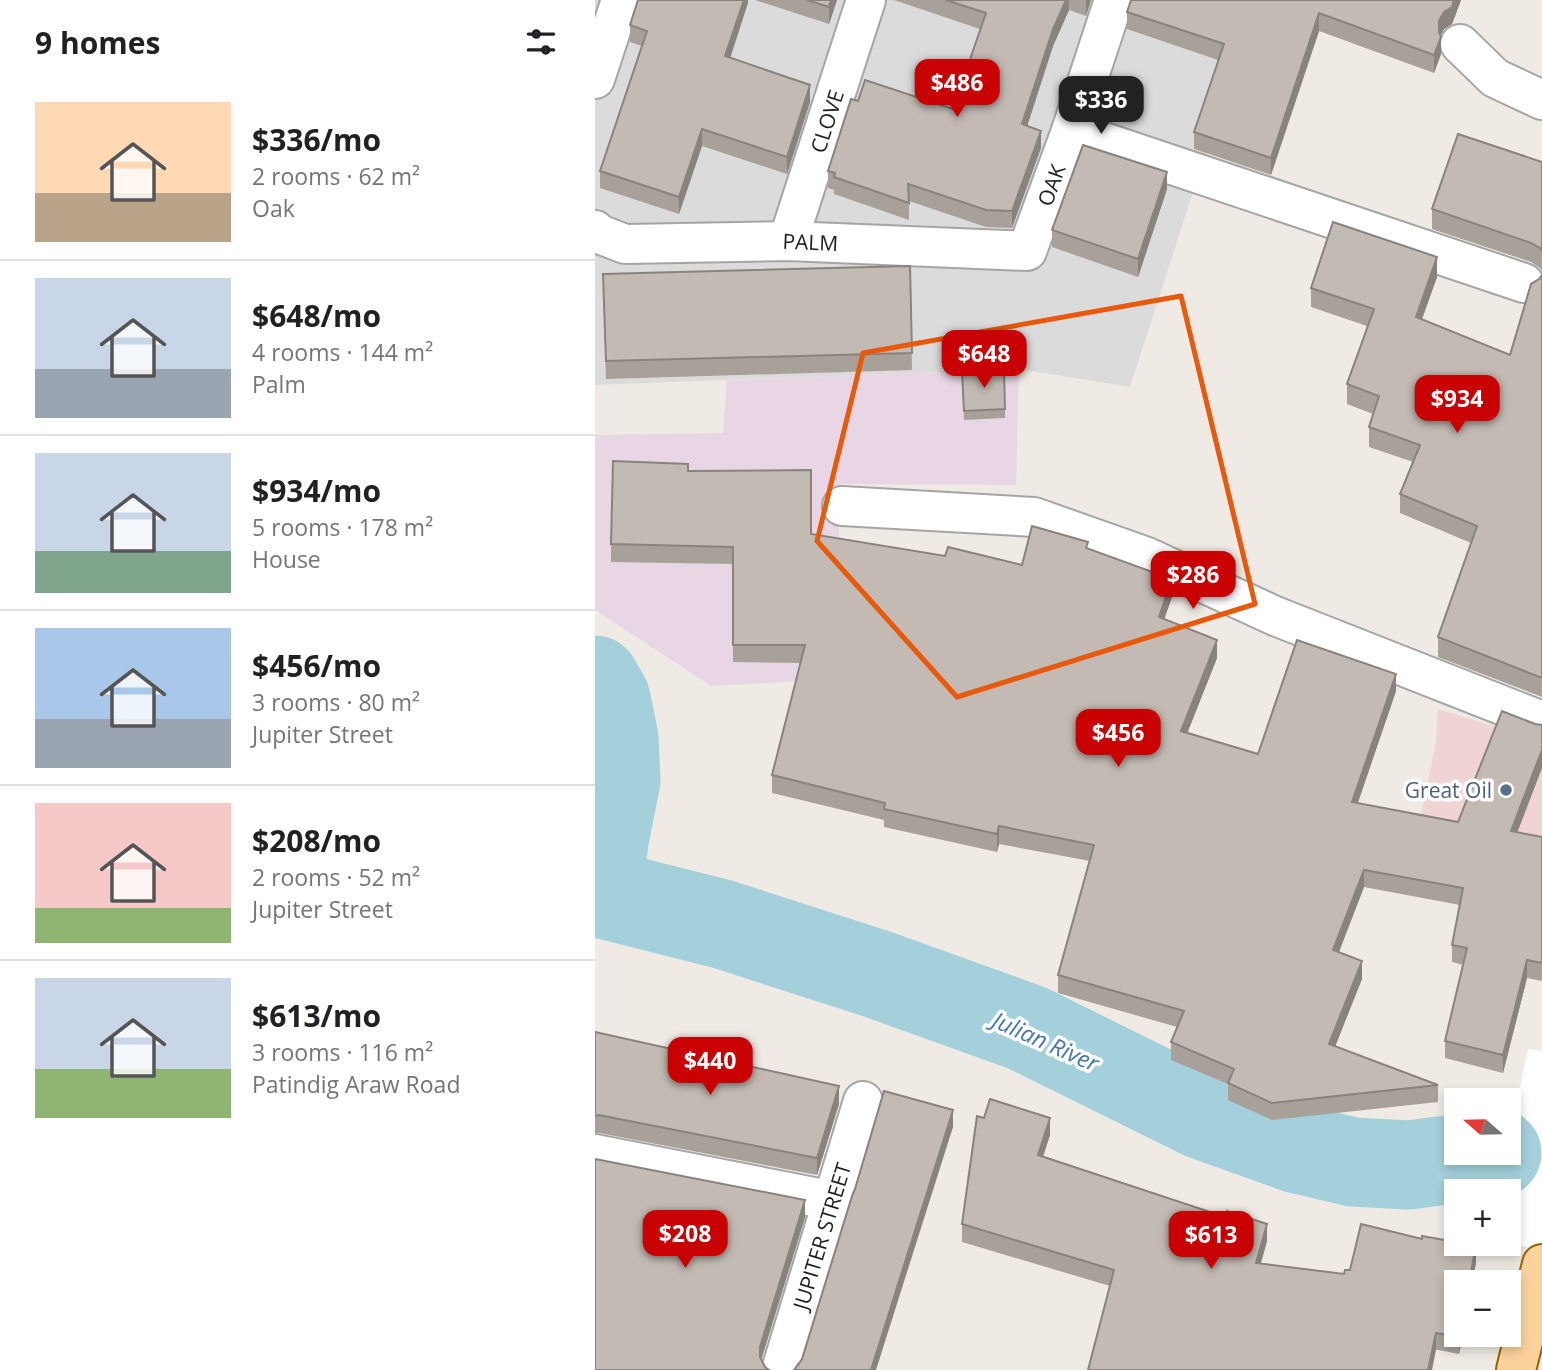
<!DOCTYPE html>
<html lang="en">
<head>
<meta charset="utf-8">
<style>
	body { margin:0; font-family:"Open Sans",sans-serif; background:#f6f6f6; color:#202124; height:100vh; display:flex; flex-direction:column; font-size:26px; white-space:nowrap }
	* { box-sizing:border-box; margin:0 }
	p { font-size:23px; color:#757577 }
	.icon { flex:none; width:38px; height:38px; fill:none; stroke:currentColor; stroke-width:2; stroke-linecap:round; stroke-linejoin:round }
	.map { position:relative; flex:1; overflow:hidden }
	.side { display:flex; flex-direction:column; background:#fff; width:595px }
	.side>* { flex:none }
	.needle { width:46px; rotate:290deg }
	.fabs { position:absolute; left:849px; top:1088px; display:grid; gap:14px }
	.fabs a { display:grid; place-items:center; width:77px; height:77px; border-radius:0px; background:#fff; box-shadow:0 4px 10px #0003; font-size:35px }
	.price { position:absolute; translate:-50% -60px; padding:0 16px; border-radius:14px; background:#ca0102; color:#fff; font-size:23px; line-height:46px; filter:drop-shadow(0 2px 4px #0008) }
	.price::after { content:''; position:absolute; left:50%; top:42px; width:21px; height:16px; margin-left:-10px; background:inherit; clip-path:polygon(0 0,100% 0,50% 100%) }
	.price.selected { background:#222; color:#fff }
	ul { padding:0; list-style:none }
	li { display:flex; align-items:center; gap:21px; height:175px; padding:0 35px }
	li+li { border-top:2px solid #e0e0e0 }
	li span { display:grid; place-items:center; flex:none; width:196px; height:140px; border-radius:0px; color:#555 }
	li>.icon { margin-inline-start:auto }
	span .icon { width:84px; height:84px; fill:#fffc; stroke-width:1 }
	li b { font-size:30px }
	h2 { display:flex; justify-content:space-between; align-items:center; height:84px; padding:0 35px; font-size:30px }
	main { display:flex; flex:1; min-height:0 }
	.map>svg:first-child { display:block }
</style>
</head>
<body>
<main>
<section class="side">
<h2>9 homes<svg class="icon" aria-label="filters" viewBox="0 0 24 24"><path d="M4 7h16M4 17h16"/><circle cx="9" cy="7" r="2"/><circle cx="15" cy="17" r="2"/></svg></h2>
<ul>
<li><span style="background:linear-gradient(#ffd9b3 65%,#b9a48a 0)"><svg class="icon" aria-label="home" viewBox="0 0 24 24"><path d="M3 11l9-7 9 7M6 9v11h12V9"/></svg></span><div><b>$336/mo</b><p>2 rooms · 62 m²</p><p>Oak</p></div></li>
<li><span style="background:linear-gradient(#c9d6e8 65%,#9aa5b1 0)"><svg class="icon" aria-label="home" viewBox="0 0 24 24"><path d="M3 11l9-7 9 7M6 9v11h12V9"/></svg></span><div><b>$648/mo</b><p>4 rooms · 144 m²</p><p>Palm</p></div></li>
<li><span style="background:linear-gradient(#c9d6e8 70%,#7fa58c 0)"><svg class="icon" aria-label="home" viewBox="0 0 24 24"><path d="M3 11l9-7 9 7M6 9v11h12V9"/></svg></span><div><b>$934/mo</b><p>5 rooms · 178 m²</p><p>House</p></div></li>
<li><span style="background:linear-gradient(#a9c7e8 65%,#9aa5b1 0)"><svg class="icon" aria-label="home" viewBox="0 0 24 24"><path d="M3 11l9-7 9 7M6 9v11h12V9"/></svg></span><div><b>$456/mo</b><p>3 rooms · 80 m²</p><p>Jupiter Street</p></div></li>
<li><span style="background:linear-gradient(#f6c9c9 75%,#8fb573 0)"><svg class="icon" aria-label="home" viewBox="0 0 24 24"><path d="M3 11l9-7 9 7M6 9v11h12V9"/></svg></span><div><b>$208/mo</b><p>2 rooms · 52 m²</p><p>Jupiter Street</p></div></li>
<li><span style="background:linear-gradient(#c9d6e8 65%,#8fb573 0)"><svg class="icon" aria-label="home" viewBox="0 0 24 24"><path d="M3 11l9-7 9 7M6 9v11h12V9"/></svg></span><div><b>$613/mo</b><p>3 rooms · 116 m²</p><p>Patindig Araw Road</p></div></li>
</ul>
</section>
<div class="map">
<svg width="947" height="1370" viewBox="0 0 947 1370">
	<rect width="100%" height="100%" fill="#efebe4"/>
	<path fill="#dcdbdb" d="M0 0H660L535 387 424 369 0 385Z"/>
	<path fill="#f0d4d3" d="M843 709 947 741V848L825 820 841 741Z"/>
	<path fill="#e8d6e4" d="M424 369 421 485 245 484 241 679 116 686 0 610V435L128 433 132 380Z"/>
	<path fill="#fff" d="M933 1049 947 1051V1250L914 1243V1192H903L911 1153H914V1143Z"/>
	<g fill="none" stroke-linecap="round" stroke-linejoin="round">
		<g stroke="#a4d0dc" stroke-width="89">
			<path d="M0 680 11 699 19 738 21 780 9 841 3 892"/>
			<path d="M0 892 127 924 282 974 432 1028 608 1115 703 1149 758 1162 814 1165 902 1153"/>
		</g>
		<g stroke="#a5a5a5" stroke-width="42">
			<g id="minor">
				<path d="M865 44 900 78 947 100"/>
				<path d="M0 79 26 0"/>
				<path d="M476 131 929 283"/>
				<path id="s1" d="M0 230 4 234 30 244 193 241 432 251 476 131 519 0"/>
				<path id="s2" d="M193 241 271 0"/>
				<path d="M247 506 439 517 552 557 680 616 947 721"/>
				<path d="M0 1154 239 1201"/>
				<path id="s3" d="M186 1370 268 1101"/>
			</g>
		</g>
		<g stroke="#966401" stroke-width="42">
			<path id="major" d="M921 1370 947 1264"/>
		</g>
		<use href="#minor" stroke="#fff" stroke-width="38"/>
		<use href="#major" stroke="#fbd29c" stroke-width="38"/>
	</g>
	<g fill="#a8a19a">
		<path d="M153 0 135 58 215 102 192 174 107 146 84 214 5 188V171L47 46 35 42V25Z"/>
		<path d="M160 0H242L234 24Z"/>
		<path d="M299 0H496L491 16 474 10 458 46 432 126 446 148 417 228 391 227 314 201V220L239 194V190L233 188V171L263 101 358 109 385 29Z"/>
		<path d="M866 0 857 24 849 29 846 35V54L839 73 724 31 676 175 599 149V132L623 60 532 29V12Z"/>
		<path d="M947 162V272L945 268 936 262 837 229V209Z"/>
		<path d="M572 189 543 277 457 247V230Z"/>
		<path d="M315 266 317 370 11 379 8 291Z"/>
		<path d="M947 275V697L843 657V637L876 543 805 513V494L818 462 774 447V427L778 414 752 404V384L772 326 716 307V288L842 277 827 319 915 355 944 279Z"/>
		<path d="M367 382 410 409V418L369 420Z"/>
		<path d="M93 471 216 534 350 556 427 565 493 548 577 597 569 619 622 658 592 733 663 754 801 691 763 803 947 837V981L932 978 908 1073 850 1058V1041L868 965 857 962V945L865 905 769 887 744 952 767 979 740 1046 843 1085V1102L677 1120 633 1100V1084L576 1060V1042L582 1027 463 993V975L495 861 404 844 402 852 289 827V820L177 793V775L205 663 138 662V564L16 562V544Z"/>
		<path d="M0 1032 244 1104 222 1175 4 1133H0Z"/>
		<path d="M455 1135 448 1156 672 1241 666 1263 749 1274 755 1270 881 1263 877 1283H861V1335H868L864 1354 515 1286 367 1242V1224Z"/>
	</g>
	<g fill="#88837d">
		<path d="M149 0H153V3L130 74V56Z"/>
		<path d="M236 0H242L234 24V7Z"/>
		<path d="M471 0H474V10L458 46 427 142V124L458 29Z"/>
		<path d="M491 0H496L491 16Z"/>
		<path d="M859 0H866L857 24 849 29 844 38 846 37V54L839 73V55L844 21 849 12Z"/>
		<path d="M724 13V31L676 175V158Z"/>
		<path d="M215 85V102L192 174V157Z"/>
		<path d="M107 129V146L84 214V197Z"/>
		<path d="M446 131V148L417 228V211Z"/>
		<path d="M572 172V189L543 277V259Z"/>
		<path d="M842 257V277L821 336V317Z"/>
		<path d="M577 579V597L564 634V617Z"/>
		<path d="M622 640V658L586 749V731Z"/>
		<path d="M801 674V691L757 819V802Z"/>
		<path d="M947 750V768L916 849V831Z"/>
		<path d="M404 826V844L402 852V834Z"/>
		<path d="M769 870V887L738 967V950Z"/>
		<path d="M932 960V978L908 1073V1055Z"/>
		<path d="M767 961V979L734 1062V1044Z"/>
		<path d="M244 1086V1104L222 1175V1158Z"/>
		<path d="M358 1110V1127L281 1370H276Z"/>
		<path d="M455 1118V1135L443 1172V1155Z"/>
		<path d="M210 1200V1218L165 1364V1347Z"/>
		<path d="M672 1224V1241L661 1280V1263Z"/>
		<path d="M881 1245V1263L877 1283H874Z"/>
		<path d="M841 1333V1350L837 1370H833Z"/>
		<path d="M865 1335H868L864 1354Z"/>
	</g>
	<g fill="#c3bbb3" stroke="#88837d" stroke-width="2">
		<path d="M43 0H149L130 56 215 85 192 157 107 129 84 197 5 171 52 31 35 25Z"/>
		<path d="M212 0H236L234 7Z"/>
		<path d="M351 0H471L458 29 427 124 446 131 417 211 391 210 313 184 314 203 239 177 240 173 233 171 256 99 263 101 270 80 358 109 391 13Z"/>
		<path d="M536 0H859L857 7 849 12 844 21V32L846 37 839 55 724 13 676 158 599 132 629 44 532 12Z"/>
		<path d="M863 134 947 162V252L945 248 936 243 837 209Z"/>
		<path d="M488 145 572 172 543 259 457 230Z"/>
		<path d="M738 222 842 257 821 317 915 355 936 284 944 279 947 275V678L843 637 882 526 805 494 825 445 774 427 784 396 752 384 779 309 716 288Z"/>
		<path d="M315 266 317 353 11 361 8 274Z"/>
		<path d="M409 370 410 409 369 411 367 372Z"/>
		<path d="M18 461 93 464V471L216 470V534L350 556 353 547 427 565 437 526 493 542 491 548 577 579 564 617 622 640 586 731 663 754 702 640 801 674 757 802 863 822 907 711 940 724 947 725V750L916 831 947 837V963L932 960 908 1055 850 1041 872 948 857 945 868 888 769 870 738 950 767 961 734 1044 843 1085 677 1103 633 1083 639 1069 576 1042 589 1011 463 975 499 845 404 826 402 834 289 809 290 803 177 775 210 645H138V547L16 544Z"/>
		<path d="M0 1032 244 1086 222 1158 4 1115 0 1116Z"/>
		<path d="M289 1091 358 1110 276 1370H199L207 1359 257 1196 260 1189Z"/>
		<path d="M395 1099 455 1118 443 1155 630 1217 632 1211 672 1224 661 1263 749 1274 750 1270H755L766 1224 827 1239V1236L861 1242V1244L881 1245 874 1283H861V1335H865L864 1337 841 1333 833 1370H493L519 1270 367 1224 382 1116 389 1118Z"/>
		<path d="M0 1159 210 1200 165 1347V1357L170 1367 174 1370H0Z"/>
	</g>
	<path fill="none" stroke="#e8590c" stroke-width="5" stroke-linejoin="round" d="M586 296 660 604 362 697 222 541 268 353Z"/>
	<circle fill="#5c6f8a" stroke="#fff" stroke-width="2.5" cx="911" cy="790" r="7"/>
	<g text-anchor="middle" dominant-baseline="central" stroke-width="7" stroke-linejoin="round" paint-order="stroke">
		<g font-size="21" fill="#1e1e1e" stroke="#fff">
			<text stroke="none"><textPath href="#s2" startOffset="126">CLOVE</textPath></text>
			<text stroke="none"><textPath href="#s1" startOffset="506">OAK</textPath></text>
			<text stroke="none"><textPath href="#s1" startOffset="219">PALM</textPath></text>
			<text stroke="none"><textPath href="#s3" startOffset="140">JUPITER STREET</textPath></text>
		</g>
		<g font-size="21" fill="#4e5e75" stroke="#fff" text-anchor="end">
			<text x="897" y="790">Great Oil</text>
		</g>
		<g font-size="23" font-style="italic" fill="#4877a5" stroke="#fff">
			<text transform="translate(451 1041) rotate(24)">Julian River</text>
		</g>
	</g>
</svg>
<div class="fabs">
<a><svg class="needle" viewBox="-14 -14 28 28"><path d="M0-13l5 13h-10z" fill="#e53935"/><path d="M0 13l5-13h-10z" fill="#757577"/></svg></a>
<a>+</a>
<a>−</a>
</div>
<b class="price" style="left:362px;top:119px">$486</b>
<b class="price selected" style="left:506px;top:136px">$336</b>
<b class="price" style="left:389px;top:390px">$648</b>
<b class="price" style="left:862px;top:435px">$934</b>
<b class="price" style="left:598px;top:611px">$286</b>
<b class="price" style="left:523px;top:769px">$456</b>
<b class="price" style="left:115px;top:1097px">$440</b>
<b class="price" style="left:90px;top:1270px">$208</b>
<b class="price" style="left:616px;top:1271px">$613</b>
</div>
</main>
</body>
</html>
